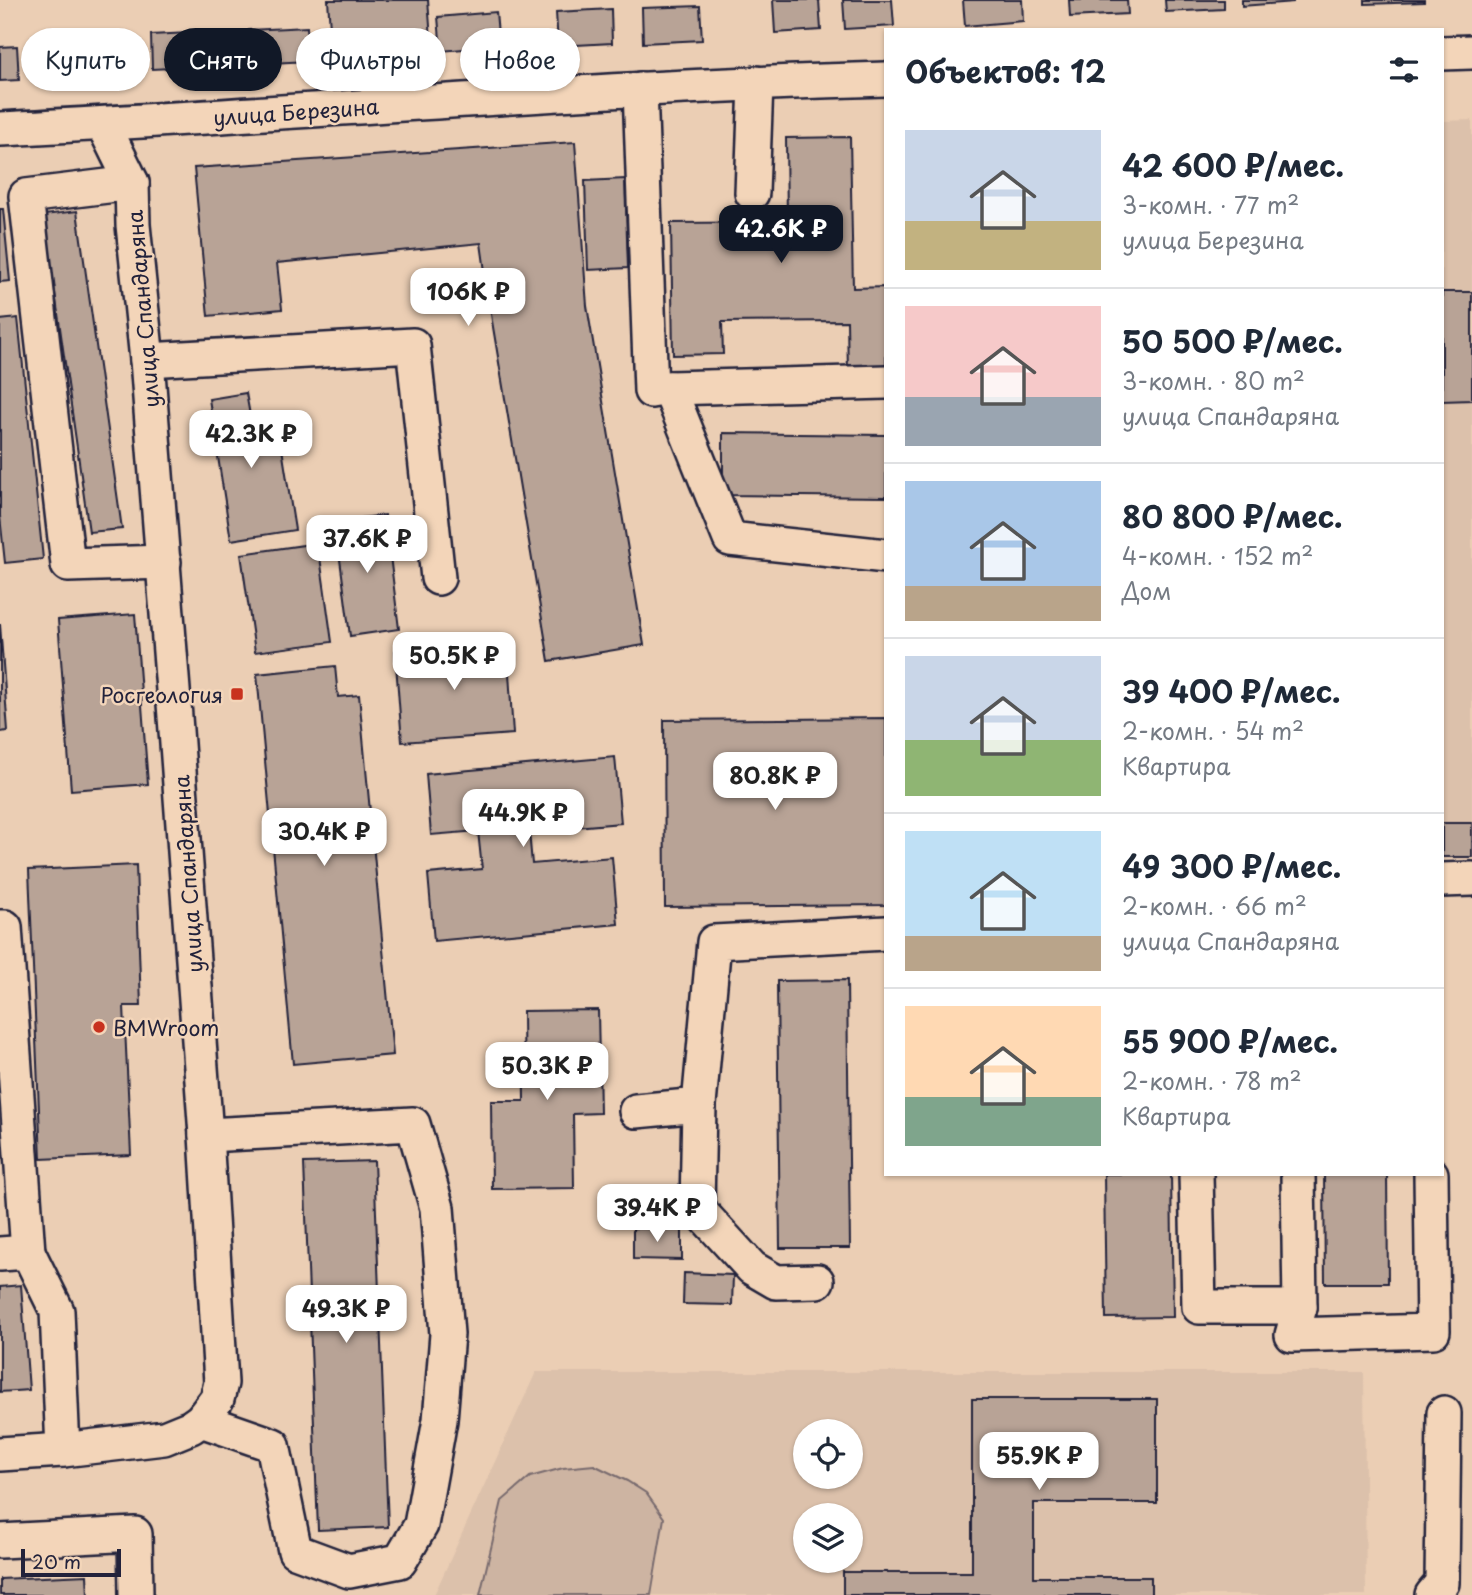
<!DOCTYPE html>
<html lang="ru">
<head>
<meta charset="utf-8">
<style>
	body { margin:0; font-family:"Playpen Sans",sans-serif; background:#f6f6f7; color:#1f2937; height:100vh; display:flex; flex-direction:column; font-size:26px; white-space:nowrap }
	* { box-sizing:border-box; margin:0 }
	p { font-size:23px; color:#747a83 }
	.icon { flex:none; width:38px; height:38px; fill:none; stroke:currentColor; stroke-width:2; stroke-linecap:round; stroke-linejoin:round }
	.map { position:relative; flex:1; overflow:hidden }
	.panel { position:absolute; left:884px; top:28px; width:560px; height:1148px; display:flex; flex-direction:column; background:#fff; border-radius:0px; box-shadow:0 2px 5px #0004 }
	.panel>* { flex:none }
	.top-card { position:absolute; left:21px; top:28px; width:665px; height:63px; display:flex; gap:14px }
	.controls { position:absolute; left:793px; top:1419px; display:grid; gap:14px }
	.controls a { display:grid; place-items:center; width:70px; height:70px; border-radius:50%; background:#fff; box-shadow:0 2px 5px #0004; font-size:35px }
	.scale { position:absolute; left:21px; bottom:18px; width:100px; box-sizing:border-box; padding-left:7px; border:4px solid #22223b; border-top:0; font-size:19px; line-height:24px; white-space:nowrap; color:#22223b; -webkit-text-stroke:5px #f3d5b9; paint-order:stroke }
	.price { position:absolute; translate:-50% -60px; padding:0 16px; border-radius:14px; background:#fff; color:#222; font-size:23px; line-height:46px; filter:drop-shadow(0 2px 4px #0008) }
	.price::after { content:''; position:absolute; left:50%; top:42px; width:21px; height:16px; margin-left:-10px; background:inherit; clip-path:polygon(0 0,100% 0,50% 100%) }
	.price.current { background:#111827; color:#fff }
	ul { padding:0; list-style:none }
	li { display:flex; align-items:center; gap:21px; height:175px; padding:0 21px }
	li+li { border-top:2px solid #e0e1e3 }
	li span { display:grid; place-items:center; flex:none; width:196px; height:140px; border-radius:0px; color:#555 }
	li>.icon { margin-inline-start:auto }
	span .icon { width:84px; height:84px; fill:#fffc; stroke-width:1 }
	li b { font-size:30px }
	h2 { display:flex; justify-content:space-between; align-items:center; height:84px; padding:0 21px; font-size:30px }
	.pill { padding:0 24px; border-radius:32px; background:#fff; box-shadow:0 2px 5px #0004; font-size:24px; line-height:63px }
	.pill.current { background:#111827; color:#fff }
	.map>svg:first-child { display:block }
</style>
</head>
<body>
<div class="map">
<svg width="1472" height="1595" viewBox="0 0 1472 1595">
	<rect width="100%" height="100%" fill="#ebceb4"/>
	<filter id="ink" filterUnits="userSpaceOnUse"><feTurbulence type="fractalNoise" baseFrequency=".0143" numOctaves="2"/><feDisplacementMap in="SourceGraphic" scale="14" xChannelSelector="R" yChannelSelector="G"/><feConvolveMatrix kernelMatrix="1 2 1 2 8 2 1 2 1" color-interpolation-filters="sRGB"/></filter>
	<g filter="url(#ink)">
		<g fill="#dcc1ab" fill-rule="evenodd">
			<path d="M1472 120V823H1442V121Z"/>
			<path d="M536 1372H1364L1366 1595H434ZM805 1432H850V1477H805ZM805 1516H850V1561H805Z"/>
		</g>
		<path fill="#cdb4a2" stroke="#786b6e" stroke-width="2" d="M594 1465 627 1481 646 1493 664 1518 651 1595H480L502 1501 530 1477 563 1468Z"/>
		<g fill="#b8a396" stroke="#22223b" stroke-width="2">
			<path d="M328 0H428L432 52 332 56Z"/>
			<path d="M773 0H819L821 30 775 33Z"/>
			<path d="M843 0H892L894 26 845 29Z"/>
			<path d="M963 0H1022L1023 21 965 26Z"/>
			<path d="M1069 0H1127L1128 14 1070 17Z"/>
			<path d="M1165 0H1224V9L1166 12Z"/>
			<path d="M1242 0H1293V2L1242 6Z"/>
			<path d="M1365 0H1424V2L1365 4Z"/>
			<path d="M700 6 702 40 643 43 642 8Z"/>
			<path d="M611 9 612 43 558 46 556 12Z"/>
			<path d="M496 12 499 46 441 51 438 17Z"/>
			<path d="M307 27 309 61 251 64 249 30Z"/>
			<path d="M209 32 211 66 152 69 151 35Z"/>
			<path d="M106 38 108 72 49 75 47 41Z"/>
			<path d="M17 46 19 80 0 81V47Z"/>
			<path d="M850 137 853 288 886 287V373L848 374 847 321 722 322 723 354 673 355 671 223 787 222 786 138Z"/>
			<path d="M575 142 587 306 644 645 549 661 492 321 481 243 277 263 282 309 208 316 194 168Z"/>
			<path d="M625 179 628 268 588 270 585 181Z"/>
			<path d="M0 209H3L10 281 0 282Z"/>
			<path d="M77 211 122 529 89 532 44 215Z"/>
			<path d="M1442 292H1472V400L1442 401Z"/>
			<path d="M18 318 43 559 5 563 0 516V320Z"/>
			<path d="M246 393 251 421 277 417 295 530 231 540 209 399Z"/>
			<path d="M723 433 886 435V497L723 495Z"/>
			<path d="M385 515 399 629 350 636 335 521Z"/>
			<path d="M318 543 332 642 255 652 241 554Z"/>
			<path d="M135 614 148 784 71 790 58 620Z"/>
			<path d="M0 624 8 731 0 732Z"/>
			<path d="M507 643 513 734 402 742 395 651Z"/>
			<path d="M335 666 338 697 359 695 393 1055 293 1064 257 674Z"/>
			<path d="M886 718V905L665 907 664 720Z"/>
			<path d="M615 757 621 823 529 831 532 864 612 857 618 924 434 941 428 874 482 869 478 831 431 835 426 774Z"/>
			<rect x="1442" y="823" width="30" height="34"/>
			<path d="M136 865 141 1006H124L131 1155 41 1159 29 870Z"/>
			<path d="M847 980 850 1248H780L777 981Z"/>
			<path d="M598 1010 600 1113 573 1114 574 1188 492 1189 491 1101H524L523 1011Z"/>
			<path d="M374 1161 388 1527 318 1530 304 1163Z"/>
			<path d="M1104 1174H1171L1173 1317 1106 1318Z"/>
			<path d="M1324 1174H1387L1388 1283H1325Z"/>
			<path d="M633 1228 682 1229V1260L633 1259Z"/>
			<path d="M684 1273 733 1275 732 1305 683 1304Z"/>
			<path d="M21 1285 29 1390 0 1392V1287Z"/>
			<path d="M972 1399H1157V1503H1034V1577H1151V1595H843V1572H972Z"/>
			<path d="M87 1575 88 1595H0V1579Z"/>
		</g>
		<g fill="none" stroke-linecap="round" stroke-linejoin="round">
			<g stroke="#22223b" stroke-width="38">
				<g id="minor">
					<path d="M1442 53 1472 52"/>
					<path d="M640 89 651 391 669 388 886 382"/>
					<path d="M0 129C295 114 590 87 886 79"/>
					<path d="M132 183 26 196 68 565 164 562"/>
					<path d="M752 193 756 83"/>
					<path d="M147 360 413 345 438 578"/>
					<path d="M669 388 730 539 886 556"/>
					<path d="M1442 880 1472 879"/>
					<path d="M0 927H5L28 1252"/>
					<path d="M699 1105 697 1208 752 1268 776 1282 817 1281"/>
					<path d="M636 1111 699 1105 714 942 886 933"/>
					<path d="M1196 1174 1199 1307H1300L1292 1335 1433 1331 1431 1174"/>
					<path d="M1298 1174 1300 1307"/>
					<path d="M0 1254 28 1252 57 1311 63 1450"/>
					<path d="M201 1420 273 1445 295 1551 349 1571 400 1561 421 1525 440 1420 447 1334 437 1208 413 1124 206 1135"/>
					<path d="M0 1454 63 1450 164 1438 191 1427 201 1420 217 1399 221 1383 206 1135 173 690 147 360 133 225 132 183 103 124"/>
					<path d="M0 1541 135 1534 136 1595"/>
					<path d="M1432 1595 1442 1583 1444 1413"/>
				</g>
			</g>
			<use href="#minor" stroke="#f3d5b9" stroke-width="33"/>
		</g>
	</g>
	<g fill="#c8321e" stroke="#f3d5b9" stroke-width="2.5">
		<rect x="230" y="687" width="14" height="14" rx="3.5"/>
		<circle cx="99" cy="1027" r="7"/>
	</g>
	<g text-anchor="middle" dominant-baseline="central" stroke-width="5" stroke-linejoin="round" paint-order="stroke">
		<g font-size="21" fill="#22223b" stroke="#f3d5b9">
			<text transform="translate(296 111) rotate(-4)">улица Березина</text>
			<text transform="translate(142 309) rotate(-95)">улица Спандаряна</text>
			<text transform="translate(187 874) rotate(-94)">улица Спандаряна</text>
		</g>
		<g font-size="21" fill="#22223b" stroke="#f3d5b9" text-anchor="end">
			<text x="223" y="694">Росгеология</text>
			<text x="113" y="1027" text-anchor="start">BMWroom</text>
		</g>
	</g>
</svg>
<div class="controls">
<a><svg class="icon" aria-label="locate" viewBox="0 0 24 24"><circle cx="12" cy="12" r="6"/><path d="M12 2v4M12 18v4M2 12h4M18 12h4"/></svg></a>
<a><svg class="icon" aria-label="layers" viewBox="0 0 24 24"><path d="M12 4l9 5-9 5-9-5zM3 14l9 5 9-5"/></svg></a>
</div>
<div class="scale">20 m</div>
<b class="price current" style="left:781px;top:265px">42.6K ₽</b>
<b class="price" style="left:468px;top:328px">106K ₽</b>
<b class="price" style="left:251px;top:470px">42.3K ₽</b>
<b class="price" style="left:367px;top:575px">37.6K ₽</b>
<b class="price" style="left:454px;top:692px">50.5K ₽</b>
<b class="price" style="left:775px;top:812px">80.8K ₽</b>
<b class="price" style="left:523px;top:849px">44.9K ₽</b>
<b class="price" style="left:324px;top:868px">30.4K ₽</b>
<b class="price" style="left:547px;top:1102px">50.3K ₽</b>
<b class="price" style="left:657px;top:1244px">39.4K ₽</b>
<b class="price" style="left:346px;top:1345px">49.3K ₽</b>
<b class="price" style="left:1039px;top:1492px">55.9K ₽</b>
<div class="top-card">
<a class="pill">Купить</a>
<a class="pill current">Снять</a>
<a class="pill">Фильтры</a>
<a class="pill">Новое</a>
</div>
<section class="panel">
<h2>Объектов: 12<svg class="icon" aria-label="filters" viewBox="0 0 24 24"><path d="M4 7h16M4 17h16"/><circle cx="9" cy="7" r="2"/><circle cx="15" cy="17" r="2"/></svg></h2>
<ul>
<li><span style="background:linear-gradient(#c9d6e8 65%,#c2b280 0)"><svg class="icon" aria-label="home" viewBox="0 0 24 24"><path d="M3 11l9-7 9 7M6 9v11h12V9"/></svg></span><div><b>42 600 ₽/мес.</b><p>3-комн. · 77 m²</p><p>улица Березина</p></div></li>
<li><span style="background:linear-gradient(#f6c9c9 65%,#9aa5b1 0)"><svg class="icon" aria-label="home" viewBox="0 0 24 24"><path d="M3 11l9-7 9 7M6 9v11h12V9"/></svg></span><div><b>50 500 ₽/мес.</b><p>3-комн. · 80 m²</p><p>улица Спандаряна</p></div></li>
<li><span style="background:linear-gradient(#a9c7e8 75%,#b9a48a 0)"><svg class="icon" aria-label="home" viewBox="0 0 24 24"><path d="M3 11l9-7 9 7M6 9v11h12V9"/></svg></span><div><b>80 800 ₽/мес.</b><p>4-комн. · 152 m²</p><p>Дом</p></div></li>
<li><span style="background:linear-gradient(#c9d6e8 60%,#8fb573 0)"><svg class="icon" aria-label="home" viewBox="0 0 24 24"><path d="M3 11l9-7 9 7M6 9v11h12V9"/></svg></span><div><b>39 400 ₽/мес.</b><p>2-комн. · 54 m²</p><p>Квартира</p></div></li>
<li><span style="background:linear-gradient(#bfe0f5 75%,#b9a48a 0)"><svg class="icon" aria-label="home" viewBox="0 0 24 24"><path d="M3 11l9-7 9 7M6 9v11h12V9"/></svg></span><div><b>49 300 ₽/мес.</b><p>2-комн. · 66 m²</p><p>улица Спандаряна</p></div></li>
<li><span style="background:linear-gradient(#ffd9b3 65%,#7fa58c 0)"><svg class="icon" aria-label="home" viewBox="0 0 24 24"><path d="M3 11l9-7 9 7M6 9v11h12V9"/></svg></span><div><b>55 900 ₽/мес.</b><p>2-комн. · 78 m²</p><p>Квартира</p></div></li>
</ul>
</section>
</div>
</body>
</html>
